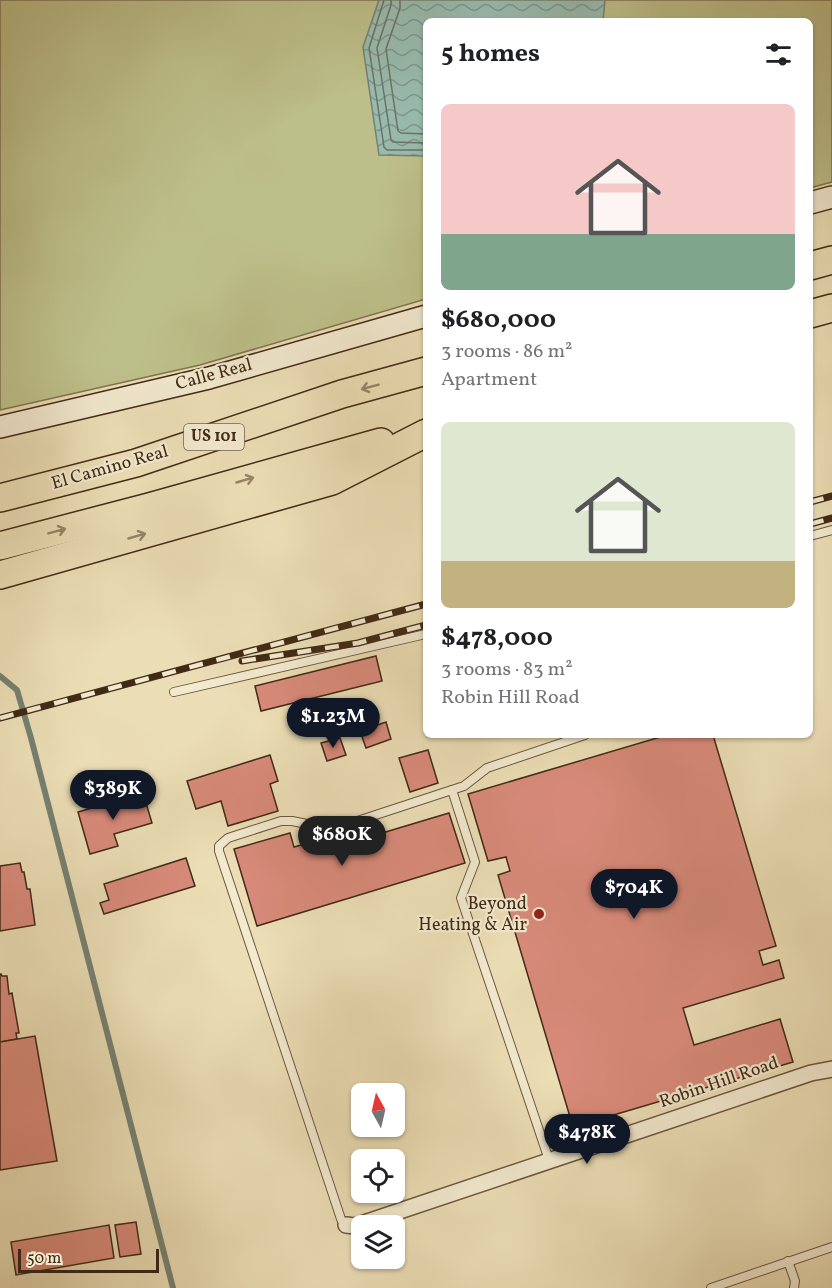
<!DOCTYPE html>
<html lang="en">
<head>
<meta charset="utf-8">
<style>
	body { margin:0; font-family:Vollkorn,serif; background:#f6f6f6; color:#202124; height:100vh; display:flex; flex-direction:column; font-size:22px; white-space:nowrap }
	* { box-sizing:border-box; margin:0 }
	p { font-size:20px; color:#757577 }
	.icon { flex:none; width:33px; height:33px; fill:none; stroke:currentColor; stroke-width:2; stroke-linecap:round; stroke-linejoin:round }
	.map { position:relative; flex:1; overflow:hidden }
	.sheet { position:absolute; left:423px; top:18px; width:390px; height:720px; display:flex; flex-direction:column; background:#fff; border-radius:9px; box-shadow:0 2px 4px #0004 }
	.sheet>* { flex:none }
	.needle { width:39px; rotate:352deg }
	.tools { position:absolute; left:351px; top:1083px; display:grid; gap:12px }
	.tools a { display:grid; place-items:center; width:54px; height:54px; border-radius:9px; background:#fff; box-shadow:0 2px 4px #0004; font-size:30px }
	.scale { position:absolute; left:18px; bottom:15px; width:141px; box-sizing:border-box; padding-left:6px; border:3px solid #412a15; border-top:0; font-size:16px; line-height:21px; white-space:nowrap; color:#412a15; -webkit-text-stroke:4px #f2e9cf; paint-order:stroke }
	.price { position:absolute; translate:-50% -51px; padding:0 14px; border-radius:21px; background:#111827; color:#fff; font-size:20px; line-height:39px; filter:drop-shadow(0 2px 3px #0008) }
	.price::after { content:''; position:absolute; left:50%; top:36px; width:18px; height:14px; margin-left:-9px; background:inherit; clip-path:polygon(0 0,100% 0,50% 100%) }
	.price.selected { background:#222; color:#fff }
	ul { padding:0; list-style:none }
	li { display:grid; align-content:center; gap:12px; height:318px; padding:0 18px }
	li span { display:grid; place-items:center; height:186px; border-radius:9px; color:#555 }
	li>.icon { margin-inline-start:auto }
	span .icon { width:108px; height:108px; fill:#fffc; stroke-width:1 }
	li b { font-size:26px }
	h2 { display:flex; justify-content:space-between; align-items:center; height:72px; padding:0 18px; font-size:26px }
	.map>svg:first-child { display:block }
</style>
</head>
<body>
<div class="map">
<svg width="832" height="1288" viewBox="0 0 832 1288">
	<defs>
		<pattern id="water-waves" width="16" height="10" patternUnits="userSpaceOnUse" patternTransform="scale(1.5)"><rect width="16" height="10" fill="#98bbaf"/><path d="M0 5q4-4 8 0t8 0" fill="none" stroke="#7e988d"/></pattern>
	</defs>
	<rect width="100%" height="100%" fill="#ebddb5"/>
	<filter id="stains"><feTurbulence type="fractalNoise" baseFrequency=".00333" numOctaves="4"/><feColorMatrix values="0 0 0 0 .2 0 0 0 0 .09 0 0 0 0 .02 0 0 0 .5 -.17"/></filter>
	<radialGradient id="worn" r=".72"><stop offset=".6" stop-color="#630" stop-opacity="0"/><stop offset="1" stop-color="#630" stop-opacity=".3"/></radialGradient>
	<path fill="#bdbf8a" stroke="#7f7450" stroke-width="1.5" d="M0 0H832V182L810 188V21H426V299L200 365 0 410Z"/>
	<path fill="url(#water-waves)" stroke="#758171" stroke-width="1.5" d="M379 0H605L603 21H426V156L379 155 363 47Z"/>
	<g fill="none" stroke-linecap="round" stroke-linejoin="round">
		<g stroke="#6c7262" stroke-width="1.5">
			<path d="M384 0 369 48 384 147 387 150H426"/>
			<path d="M391 0V5L377 48 391 140 393 142 426 143"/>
			<path d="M400 0V8L386 49 398 131 401 133 426 134"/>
		</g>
		<path stroke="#758171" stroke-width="6" d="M0 676 17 690 31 738 173 1288"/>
	</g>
	<g fill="#d88a7a" stroke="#412a15" stroke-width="1.5">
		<path d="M376 656 382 681 261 711 255 686Z"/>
		<path d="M386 722 391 739 366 748 360 731Z"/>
		<path d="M667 735H713L776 946 759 951 763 965 779 960 784 978 683 1008 694 1045 780 1019 793 1062 573 1127 498 875 510 871 506 857 488 861 468 794Z"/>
		<path d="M340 738 346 755 327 761 321 743Z"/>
		<path d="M428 750 438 783 410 792 399 758Z"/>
		<path d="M270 755 278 781 270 784 278 811 228 826 221 801 196 809 187 781Z"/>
		<path d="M143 793 152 823 114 834 118 846 90 854 78 812Z"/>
		<path d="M449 813 465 863 257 926 234 849 290 833 294 847 319 840 322 851Z"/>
		<path d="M186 858 195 886 104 914 100 903 109 900 104 884Z"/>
		<path d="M20 863 22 872H24L27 889H30L35 925 0 931V866Z"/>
		<path d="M0 974H1L2 976H7L9 994 12 993 19 1033H16L17 1039 0 1042Z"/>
		<path d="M35 1036 57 1161 0 1170V1042Z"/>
		<path d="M136 1222 141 1254 120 1257 115 1225Z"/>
		<path d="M109 1225 114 1258 16 1275 11 1242Z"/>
	</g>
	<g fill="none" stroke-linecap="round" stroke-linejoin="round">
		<g stroke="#6c573d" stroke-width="10">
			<g id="service">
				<path d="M810 536 832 530"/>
				<path d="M174 692 426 634"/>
				<path d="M452 790 475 862 461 898 549 1160"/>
				<path d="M346 1225 343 1223 341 1219 219 851V846L228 838 281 821H292L327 828H336L464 786 487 768 585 735"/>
				<path d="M788 1261 795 1281 794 1288"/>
				<path d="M711 1288 832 1247"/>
			</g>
		</g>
		<g stroke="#6c573d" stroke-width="18">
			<path id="minor" d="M346 1225 355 1226 811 1073 832 1069"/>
		</g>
		<g stroke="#412a15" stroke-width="24">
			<g id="secondary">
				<path d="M810 203 832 197"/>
				<path d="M0 427 209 378 426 316"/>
			</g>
		</g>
		<g stroke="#412a15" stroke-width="30">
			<g id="motorway">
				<path d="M810 266 832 260"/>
				<path d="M810 314 832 308"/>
				<path d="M0 498 136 463 342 394 426 371"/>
				<path d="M0 546 149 507 381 442"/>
				<path d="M0 575 332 481 426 433"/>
			</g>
		</g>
		<use href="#service" stroke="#f2e9cf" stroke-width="8"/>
		<use href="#minor" stroke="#f2e9cf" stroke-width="15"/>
		<use href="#secondary" stroke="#f2e9cf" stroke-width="21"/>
		<use href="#motorway" stroke="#ebddb5" stroke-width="27"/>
		<g stroke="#412a15" stroke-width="7">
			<g id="rail">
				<path d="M810 502 832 496"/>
				<path d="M810 524 832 518"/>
				<path d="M242 661 358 643 426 625"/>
				<path d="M0 718 426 604"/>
			</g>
		</g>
		<use href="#rail" stroke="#f2e9cf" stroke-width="4.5" stroke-dasharray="14" stroke-linecap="butt"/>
	</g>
	<defs><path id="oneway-shaft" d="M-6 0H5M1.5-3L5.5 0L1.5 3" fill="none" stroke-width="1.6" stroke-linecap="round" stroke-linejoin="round" transform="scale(1.5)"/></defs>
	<g stroke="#968465">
		<use href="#oneway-shaft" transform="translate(370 387) rotate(165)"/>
		<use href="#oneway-shaft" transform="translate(245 480) rotate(-16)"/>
		<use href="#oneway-shaft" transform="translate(57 531) rotate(-15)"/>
		<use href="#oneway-shaft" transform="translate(137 536) rotate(-16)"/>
	</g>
	<circle fill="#8f2418" stroke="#f2e9cf" stroke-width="2" cx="539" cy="914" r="6"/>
	<g text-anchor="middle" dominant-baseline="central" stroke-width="4.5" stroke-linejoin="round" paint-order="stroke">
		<rect fill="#f2e9cf" stroke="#76634d" stroke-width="1.5" x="184" y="424" width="60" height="26" rx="4.5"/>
		<g font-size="16" font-weight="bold" fill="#412a15">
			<text x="214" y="437">US 101</text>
		</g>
		<g font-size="18" fill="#412a15" stroke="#f2e9cf">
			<text transform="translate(214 375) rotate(-15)">Calle Real</text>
			<text transform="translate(110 468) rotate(-16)">El Camino Real</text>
			<text transform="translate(719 1083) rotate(-19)">Robin Hill Road</text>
		</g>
		<g font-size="18" fill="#412a15" stroke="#f2e9cf" text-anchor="end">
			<text x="527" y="904">Beyond<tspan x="527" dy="21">Heating &amp; Air</tspan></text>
		</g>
	</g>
	<rect width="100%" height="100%" filter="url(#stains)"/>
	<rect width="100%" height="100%" fill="url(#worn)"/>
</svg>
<div class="tools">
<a><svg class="needle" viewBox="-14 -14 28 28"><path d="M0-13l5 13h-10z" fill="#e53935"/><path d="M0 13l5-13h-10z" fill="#757577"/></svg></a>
<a><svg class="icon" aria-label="locate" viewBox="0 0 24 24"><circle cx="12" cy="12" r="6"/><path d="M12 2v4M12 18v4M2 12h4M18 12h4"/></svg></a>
<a><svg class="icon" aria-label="layers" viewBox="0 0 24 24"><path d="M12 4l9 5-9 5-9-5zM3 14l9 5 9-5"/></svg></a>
</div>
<div class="scale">50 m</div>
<b class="price" style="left:333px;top:749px">$1.23M</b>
<b class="price" style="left:113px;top:821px">$389K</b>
<b class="price selected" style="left:342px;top:867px">$680K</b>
<b class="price" style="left:634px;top:920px">$704K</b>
<b class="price" style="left:587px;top:1165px">$478K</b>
<section class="sheet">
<h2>5 homes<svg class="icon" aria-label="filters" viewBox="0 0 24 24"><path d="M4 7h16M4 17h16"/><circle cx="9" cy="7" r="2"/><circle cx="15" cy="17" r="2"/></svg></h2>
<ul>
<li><span style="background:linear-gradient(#f6c9c9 70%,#7fa58c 0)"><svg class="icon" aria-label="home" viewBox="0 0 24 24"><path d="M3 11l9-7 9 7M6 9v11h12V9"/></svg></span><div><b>$680,000</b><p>3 rooms · 86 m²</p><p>Apartment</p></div></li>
<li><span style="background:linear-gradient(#dfe7d0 75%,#c2b280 0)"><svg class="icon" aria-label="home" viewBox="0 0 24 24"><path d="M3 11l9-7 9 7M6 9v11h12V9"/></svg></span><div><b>$478,000</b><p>3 rooms · 83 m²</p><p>Robin Hill Road</p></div></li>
</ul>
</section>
</div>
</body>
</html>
